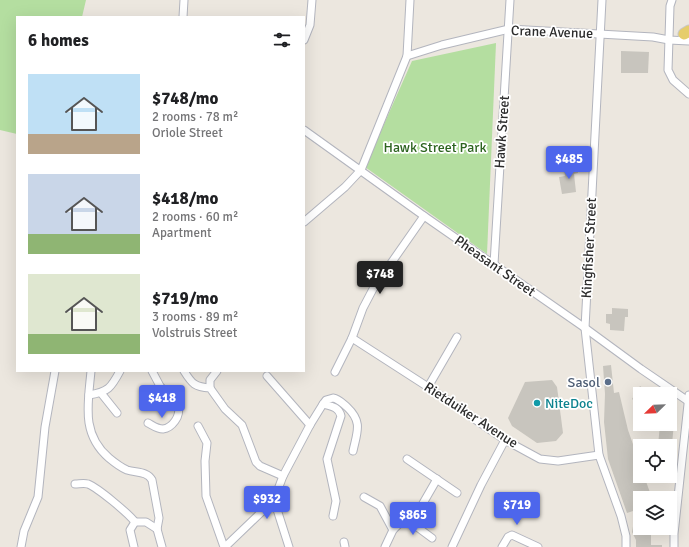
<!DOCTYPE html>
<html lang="en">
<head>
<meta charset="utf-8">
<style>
	body { margin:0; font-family:Signika,sans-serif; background:#f2f2f2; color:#202124; height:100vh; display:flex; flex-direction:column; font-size:15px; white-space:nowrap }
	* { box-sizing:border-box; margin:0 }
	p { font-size:13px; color:#757577 }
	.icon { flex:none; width:22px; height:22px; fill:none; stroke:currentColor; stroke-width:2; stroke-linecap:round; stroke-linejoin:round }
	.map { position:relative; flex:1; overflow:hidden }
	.sheet { position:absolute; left:16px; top:16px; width:289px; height:356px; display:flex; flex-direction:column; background:#fff; border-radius:0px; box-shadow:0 4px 16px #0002 }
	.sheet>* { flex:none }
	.needle { width:26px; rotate:247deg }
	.fabs { position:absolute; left:633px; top:387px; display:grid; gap:8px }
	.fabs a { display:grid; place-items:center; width:44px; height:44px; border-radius:0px; background:#fff; box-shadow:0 4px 16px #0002; font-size:20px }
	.price { position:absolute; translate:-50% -34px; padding:0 9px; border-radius:4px; background:#4d66ec; color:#fff; font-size:13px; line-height:26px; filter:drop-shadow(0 1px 2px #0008) }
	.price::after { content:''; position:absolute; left:50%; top:24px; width:12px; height:9px; margin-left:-6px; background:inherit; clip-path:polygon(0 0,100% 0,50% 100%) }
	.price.current { background:#222; color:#fff }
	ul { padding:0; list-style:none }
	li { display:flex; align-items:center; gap:12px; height:100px; padding:0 12px }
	li span { display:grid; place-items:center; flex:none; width:112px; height:80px; border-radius:0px; color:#555 }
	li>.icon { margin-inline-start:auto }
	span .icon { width:48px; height:48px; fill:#fffc; stroke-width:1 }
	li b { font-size:17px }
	h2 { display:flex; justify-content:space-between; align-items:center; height:48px; padding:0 12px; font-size:17px }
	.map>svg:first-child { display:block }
</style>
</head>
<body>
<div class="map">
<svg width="689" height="547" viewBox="0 0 689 547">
	<rect width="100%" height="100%" fill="#ece7df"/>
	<g fill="#b4dea0">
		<path d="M0 0H86L82 17H17V134L0 130Z"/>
		<path d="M496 43 487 254 365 167 412 61Z"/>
	</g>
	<g fill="#c8c5be">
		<path d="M621 51 649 52 648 73H621Z"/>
		<path d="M577 166 578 173 574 174 576 192 562 194 559 177 565 176 564 168Z"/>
		<path d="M612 308 628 309V317H625L624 331 610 330V324L606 323V314H612Z"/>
		<path d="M611 365 614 393 619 392 628 430 640 464V476H644L652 498H640V528H651V545H662V547H636V540L632 532 636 510 627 513 608 459 604 422 605 394 603 366Z"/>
		<path d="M552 380 557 387 563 433 556 441 537 443 512 426 508 418 525 382Z"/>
		<path d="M640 386 651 394H640V405L632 399Z"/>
		<path d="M670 408 675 412 671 455H670V446H658L660 424H670Z"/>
	</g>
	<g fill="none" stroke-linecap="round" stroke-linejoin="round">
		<g stroke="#b3b5be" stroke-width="9">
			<g id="street">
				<path d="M602 0 585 328 599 455 621 516 626 536V547"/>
				<path d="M672 0 670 6 668 70 673 80 689 94"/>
				<path d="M183 17 184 0"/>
				<path d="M304 40 310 25 312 0"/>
				<path d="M407 56 442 45 509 29 653 37 669 40 689 41"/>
				<path d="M304 130 424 216 585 328 641 369 688 401"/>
				<path d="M304 222 345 187 361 170 407 56 410 0"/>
				<path d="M494 264 510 0"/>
				<path d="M352 338 428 387 505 440 540 459 558 461 599 455"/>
				<path d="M91 371C88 404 81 434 109 458 115 463 120 467 127 470 136 473 147 471 152 480L159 518 157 529 162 547"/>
				<path d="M184 371C192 384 195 387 210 388L225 409 242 425 256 462 260 466 283 476 310 425 323 404 326 400 333 398C339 399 342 403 347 407 363 422 357 432 353 451"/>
				<path d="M335 372 352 338 363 308 373 289 424 216"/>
				<path d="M267 376 310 425"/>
				<path d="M428 387 457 337"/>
				<path d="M210 388V380L217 371"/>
				<path d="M101 393 117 413"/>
				<path d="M89 395C108 392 111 388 120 371"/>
				<path d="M323 404C331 406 339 407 341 416L327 459 336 501 333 516"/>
				<path d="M148 423C152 425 157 429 163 429 172 428 181 416 178 407L160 386 152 371"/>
				<path d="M198 426 207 443 205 461 206 496 224 547"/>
				<path d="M407 459 457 493"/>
				<path d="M75 484C79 484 84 483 88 484 98 488 128 513 135 522"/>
				<path d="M364 497 380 506 393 530"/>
				<path d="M274 500 289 547"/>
				<path d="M405 518 432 538"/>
				<path d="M344 542 345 547"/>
				<path d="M21 547 24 531 38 497 45 427 55 371"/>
				<path d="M134 547 130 530 135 522H146L157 529"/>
				<path d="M225 547 274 500 283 476"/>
				<path d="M385 547 393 530 405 518 422 505 437 479"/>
				<path d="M452 547 481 485 505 440"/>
				<path d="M502 547 508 537 512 535 538 547"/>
				<path d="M674 547V534L689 395"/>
			</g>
		</g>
		<g stroke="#c8c8c8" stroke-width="13">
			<path id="primary" d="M684 34 689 31"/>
		</g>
		<use href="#street" stroke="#fff" stroke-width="7"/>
		<use href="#primary" stroke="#e6cd6b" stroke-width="11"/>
	</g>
	<circle fill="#5c6f8a" stroke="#fff" stroke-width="1.5" cx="608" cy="382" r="4"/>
	<circle fill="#0f9aa8" stroke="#fff" stroke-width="1.5" cx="537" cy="403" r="4"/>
	<g text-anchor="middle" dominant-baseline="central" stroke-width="3.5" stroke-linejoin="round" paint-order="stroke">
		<g font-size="14" fill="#2c2c2c" stroke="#fff">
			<text transform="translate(552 32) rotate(2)">Crane Avenue</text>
			<text transform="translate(502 132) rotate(-86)">Hawk Street</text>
			<text transform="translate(589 248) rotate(-87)">Kingfisher Street</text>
			<text transform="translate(495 266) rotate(35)">Pheasant Street</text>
			<text transform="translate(471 415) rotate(33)">Rietduiker Avenue</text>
		</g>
		<g font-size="14" fill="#2d6420" stroke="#fff">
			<text x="435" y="147">Hawk Street Park</text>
		</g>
		<g font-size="14" fill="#4e5e75" stroke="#fff" text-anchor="end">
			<text x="600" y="382">Sasol</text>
		</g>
		<g font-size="14" fill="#0d838f" stroke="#fff" text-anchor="start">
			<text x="545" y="403">NiteDoc</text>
		</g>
	</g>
</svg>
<div class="fabs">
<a><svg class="needle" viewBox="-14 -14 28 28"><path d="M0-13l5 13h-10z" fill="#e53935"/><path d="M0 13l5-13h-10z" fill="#757577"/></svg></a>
<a><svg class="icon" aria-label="locate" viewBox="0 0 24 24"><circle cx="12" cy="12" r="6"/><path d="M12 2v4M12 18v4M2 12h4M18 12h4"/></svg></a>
<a><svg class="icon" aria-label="layers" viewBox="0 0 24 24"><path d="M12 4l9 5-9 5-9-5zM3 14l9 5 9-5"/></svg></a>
</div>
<b class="price" style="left:569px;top:180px">$485</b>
<b class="price current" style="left:380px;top:295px">$748</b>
<b class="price" style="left:162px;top:419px">$418</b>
<b class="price" style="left:267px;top:520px">$932</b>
<b class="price" style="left:517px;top:526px">$719</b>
<b class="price" style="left:413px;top:536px">$865</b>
<section class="sheet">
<h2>6 homes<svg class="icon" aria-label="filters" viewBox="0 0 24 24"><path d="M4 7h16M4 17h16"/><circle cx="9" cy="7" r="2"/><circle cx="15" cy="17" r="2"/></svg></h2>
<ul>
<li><span style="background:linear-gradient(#bfe0f5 75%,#b9a48a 0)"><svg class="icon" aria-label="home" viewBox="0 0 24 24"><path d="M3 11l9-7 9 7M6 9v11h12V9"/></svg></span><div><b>$748/mo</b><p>2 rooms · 78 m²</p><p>Oriole Street</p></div></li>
<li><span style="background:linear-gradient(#c9d6e8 75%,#8fb573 0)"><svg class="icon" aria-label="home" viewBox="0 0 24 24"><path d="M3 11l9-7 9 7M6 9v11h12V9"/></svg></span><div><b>$418/mo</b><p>2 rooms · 60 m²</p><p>Apartment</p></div></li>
<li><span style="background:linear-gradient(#dfe7d0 75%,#8fb573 0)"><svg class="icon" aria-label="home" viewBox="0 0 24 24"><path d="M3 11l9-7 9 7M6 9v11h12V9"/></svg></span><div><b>$719/mo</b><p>3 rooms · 89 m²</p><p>Volstruis Street</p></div></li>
</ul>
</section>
</div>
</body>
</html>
